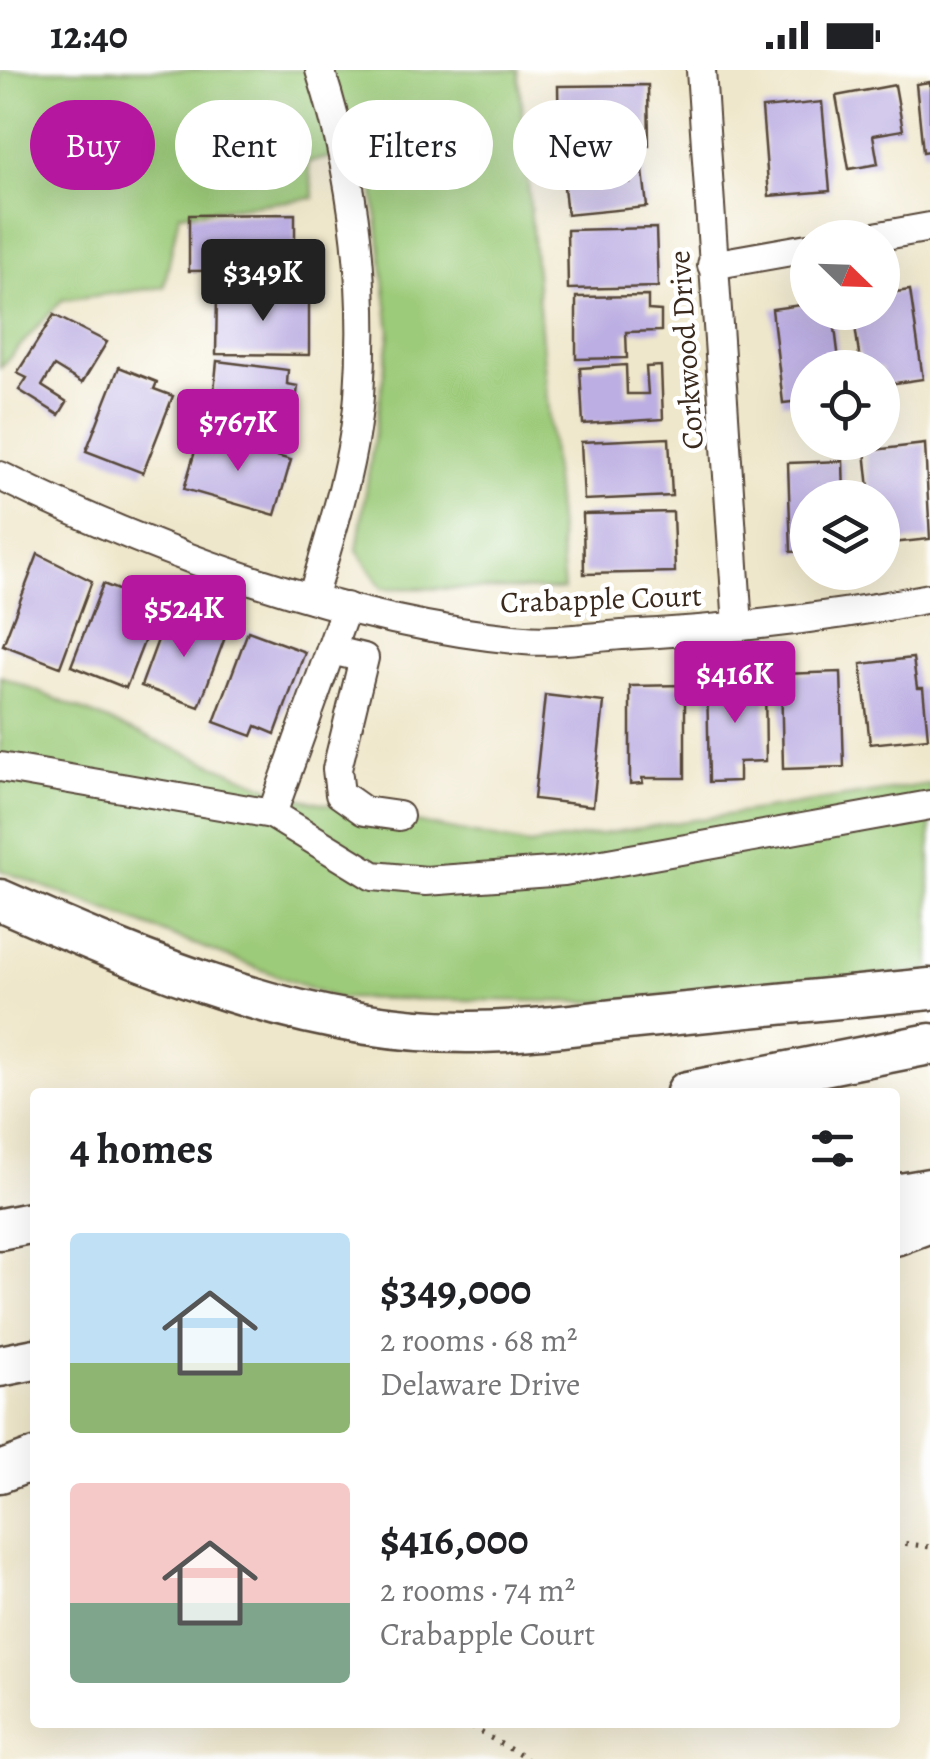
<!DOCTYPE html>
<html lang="en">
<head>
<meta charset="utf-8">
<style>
	body { margin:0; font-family:Alegreya,serif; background:#f2f2f2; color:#202124; height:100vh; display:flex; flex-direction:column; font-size:38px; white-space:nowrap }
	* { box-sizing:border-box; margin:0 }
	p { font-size:32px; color:#757577 }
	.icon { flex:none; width:55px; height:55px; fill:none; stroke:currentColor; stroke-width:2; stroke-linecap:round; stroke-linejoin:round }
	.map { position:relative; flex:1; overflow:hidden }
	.panel { position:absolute; left:30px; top:1018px; width:870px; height:640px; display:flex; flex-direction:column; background:#fff; border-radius:10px; box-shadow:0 10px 40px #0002 }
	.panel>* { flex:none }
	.hud { position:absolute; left:30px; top:30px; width:870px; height:90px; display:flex; gap:20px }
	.needle { width:65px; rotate:113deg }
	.tools { position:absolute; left:790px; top:150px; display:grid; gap:20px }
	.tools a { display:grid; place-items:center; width:110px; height:110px; border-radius:50%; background:#fff; box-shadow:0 10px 40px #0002; font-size:50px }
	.price { position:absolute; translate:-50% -85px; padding:0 22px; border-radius:10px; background:#b5179e; color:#fff; font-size:32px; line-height:65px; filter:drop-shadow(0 2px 5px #0008) }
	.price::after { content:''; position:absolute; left:50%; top:60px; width:30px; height:22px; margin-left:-15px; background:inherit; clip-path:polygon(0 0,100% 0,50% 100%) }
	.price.active { background:#222; color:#fff }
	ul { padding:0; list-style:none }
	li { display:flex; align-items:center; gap:30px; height:250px; padding:0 40px }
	li span { display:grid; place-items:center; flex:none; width:280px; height:200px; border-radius:10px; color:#555 }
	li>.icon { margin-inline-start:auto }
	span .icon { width:120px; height:120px; fill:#fffc; stroke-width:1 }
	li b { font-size:42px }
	h2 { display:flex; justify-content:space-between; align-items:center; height:120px; padding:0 40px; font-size:42px }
	.pill { padding:0 35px; border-radius:45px; background:#fff; box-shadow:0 10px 40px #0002; font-size:35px; line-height:90px }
	.pill.active { background:#b5179e; color:#fff }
	.status { display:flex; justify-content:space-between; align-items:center; height:70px; padding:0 50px; background:#fff; direction:ltr }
	.status svg { height:28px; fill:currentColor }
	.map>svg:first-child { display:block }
</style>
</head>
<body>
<div class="status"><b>12:40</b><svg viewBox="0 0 49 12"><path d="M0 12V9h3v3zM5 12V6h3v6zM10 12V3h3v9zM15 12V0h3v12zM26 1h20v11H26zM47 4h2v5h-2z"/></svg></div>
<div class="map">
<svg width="930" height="1689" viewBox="0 0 930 1689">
	<rect width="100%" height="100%" fill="#fff"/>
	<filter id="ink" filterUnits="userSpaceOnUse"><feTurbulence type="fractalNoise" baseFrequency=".01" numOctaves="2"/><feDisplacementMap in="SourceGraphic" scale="20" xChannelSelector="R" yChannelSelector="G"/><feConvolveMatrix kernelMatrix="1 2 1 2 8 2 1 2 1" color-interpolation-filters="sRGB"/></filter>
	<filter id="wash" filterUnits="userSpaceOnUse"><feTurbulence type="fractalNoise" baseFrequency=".0048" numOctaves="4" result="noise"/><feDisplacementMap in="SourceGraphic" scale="40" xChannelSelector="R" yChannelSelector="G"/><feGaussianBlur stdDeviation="2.25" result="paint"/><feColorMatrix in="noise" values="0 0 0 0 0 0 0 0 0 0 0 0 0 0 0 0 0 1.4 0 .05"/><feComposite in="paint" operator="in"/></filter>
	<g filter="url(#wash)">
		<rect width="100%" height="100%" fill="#efe7cb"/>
		<g fill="#9ccb79" stroke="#6c7a4c" stroke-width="2.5">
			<path d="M0 0H518L564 520 382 518 357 480 390 262 369 77 308 93 314 128 179 144 164 217 62 230 0 298Z"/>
			<path d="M0 606 292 727 529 775 930 714V901L601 932 336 928 0 800Z"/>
		</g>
		<g id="blocks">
			<g fill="#bcaee2">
				<path d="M930 12V81L923 82 916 14Z"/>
				<path d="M648 15 649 75 559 76 558 16Z"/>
				<path d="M895 15 903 60 873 65 878 94 849 99 836 26Z"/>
				<path d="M822 32 830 121 769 126 762 38Z"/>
				<path d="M641 83 647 137 567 145 561 89 607 84 610 113 630 112 627 85Z"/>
				<path d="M295 144V200L189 201V145Z"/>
				<path d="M656 158 658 217 568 219 567 160Z"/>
				<path d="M910 220 923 309 882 315V298H861L853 242H882V224Z"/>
				<path d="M217 223H309V285L216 284Z"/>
				<path d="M648 226V240L661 241V261L626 262 627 288 576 289V227Z"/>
				<path d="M808 234V242H833L840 298H808V330L783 333 772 239Z"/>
				<path d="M54 245 107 272 82 313 54 296 42 316 67 332 59 345 19 320 27 308 17 303Z"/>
				<path d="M217 291 288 300 287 314 298 316 292 363 275 361 279 329 260 326 256 357 211 351Z"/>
				<path d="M626 295 627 324H648L646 297 661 296 663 349 583 354 580 298Z"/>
				<path d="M119 297 157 312 154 319 173 326 143 403 86 381Z"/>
				<path d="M200 364 291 390 275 445 184 419Z"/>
				<path d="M669 368 672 426 584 430 581 372Z"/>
				<path d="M925 374 930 469 882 474V428H870L865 381Z"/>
				<path d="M843 391 844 428H808V481L791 482 788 393Z"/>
				<path d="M673 442 675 502 584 504 583 444Z"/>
				<path d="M38 484 92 511 60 597 3 575Z"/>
				<path d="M103 514 158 536 126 618 71 596Z"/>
				<path d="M183 546 227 562 199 637 141 616 166 548 180 553Z"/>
				<path d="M248 561 305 582 275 664 256 656 252 666 214 652Z"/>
				<path d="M913 588 917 618H923L928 668 870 674 861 594Z"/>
				<path d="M841 602 844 697 783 699 781 604Z"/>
				<path d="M765 609 766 691 739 692V711L709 712 707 610Z"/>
				<path d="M685 615V708H642L643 713 630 714V616Z"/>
				<path d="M545 625 604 632 593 736 534 729Z"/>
			</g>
		</g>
	</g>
	<g filter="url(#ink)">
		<use href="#blocks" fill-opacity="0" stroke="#564638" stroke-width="2.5"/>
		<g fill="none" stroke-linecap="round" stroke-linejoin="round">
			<g stroke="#564638" stroke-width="32">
				<g id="minor">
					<path d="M701 0 738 556"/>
					<path d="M869 168 930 157"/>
					<path d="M712 195 808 178"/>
					<path d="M0 406C158 484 349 554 524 570 556 573 590 567 622 565 725 560 829 548 930 528"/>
					<path d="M312 528C331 464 354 393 359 326 367 215 354 105 320 0"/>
					<path d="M346 537 272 744 373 806 426 811 564 801 930 735"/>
					<path d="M331 580 364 588 337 699 340 724 364 741 399 746"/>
					<path d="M0 697 272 744"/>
				</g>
			</g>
			<g stroke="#564638" stroke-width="45">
				<g id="highway">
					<path d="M0 830C147 895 306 963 470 962 525 962 581 953 636 948 734 938 832 928 930 919"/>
					<path d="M687 1022 930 974"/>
					<path d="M895 1125 930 1119"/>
					<path d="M0 1159 35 1152"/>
					<path d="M895 1165 930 1152"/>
					<path d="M0 1296 35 1289"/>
					<path d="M0 1402 35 1389"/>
				</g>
			</g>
			<g stroke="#564638" stroke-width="5" stroke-dasharray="2.5 8" stroke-linecap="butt">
				<path d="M895 1472 930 1477"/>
				<path d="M463 1652 527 1689"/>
			</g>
			<use href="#minor" stroke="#fff" stroke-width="28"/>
			<use href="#highway" stroke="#fff" stroke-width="40"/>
		</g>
	</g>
	<g text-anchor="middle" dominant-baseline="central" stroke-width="9" stroke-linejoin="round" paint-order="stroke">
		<g font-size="30" fill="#3b2a1e" stroke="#fff">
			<text transform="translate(686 280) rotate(-94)">Corkwood Drive</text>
			<text transform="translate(601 529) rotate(-2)">Crabapple Court</text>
		</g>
	</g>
</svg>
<div class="tools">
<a><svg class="needle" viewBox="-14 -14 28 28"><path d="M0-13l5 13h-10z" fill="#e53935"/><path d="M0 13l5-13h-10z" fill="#757577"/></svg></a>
<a><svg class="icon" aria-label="locate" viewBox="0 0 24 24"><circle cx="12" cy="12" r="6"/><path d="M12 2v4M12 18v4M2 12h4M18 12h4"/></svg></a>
<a><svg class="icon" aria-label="layers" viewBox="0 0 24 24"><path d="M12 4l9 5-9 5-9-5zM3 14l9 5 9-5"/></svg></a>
</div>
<b class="price active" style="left:263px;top:254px">$349K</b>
<b class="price" style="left:238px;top:404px">$767K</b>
<b class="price" style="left:184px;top:590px">$524K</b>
<b class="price" style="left:735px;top:656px">$416K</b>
<div class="hud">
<a class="pill active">Buy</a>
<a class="pill">Rent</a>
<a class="pill">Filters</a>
<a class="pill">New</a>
</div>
<section class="panel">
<h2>4 homes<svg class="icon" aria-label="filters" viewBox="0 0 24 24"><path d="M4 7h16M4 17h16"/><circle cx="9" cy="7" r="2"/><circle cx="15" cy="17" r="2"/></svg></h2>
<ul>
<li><span style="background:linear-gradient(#bfe0f5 65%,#8fb573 0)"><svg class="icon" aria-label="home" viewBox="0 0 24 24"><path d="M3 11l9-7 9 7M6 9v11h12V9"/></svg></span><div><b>$349,000</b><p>2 rooms · 68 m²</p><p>Delaware Drive</p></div></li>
<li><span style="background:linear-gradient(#f6c9c9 60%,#7fa58c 0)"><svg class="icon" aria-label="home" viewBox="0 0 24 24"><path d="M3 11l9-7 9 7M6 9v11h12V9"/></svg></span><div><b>$416,000</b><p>2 rooms · 74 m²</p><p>Crabapple Court</p></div></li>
</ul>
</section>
</div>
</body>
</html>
